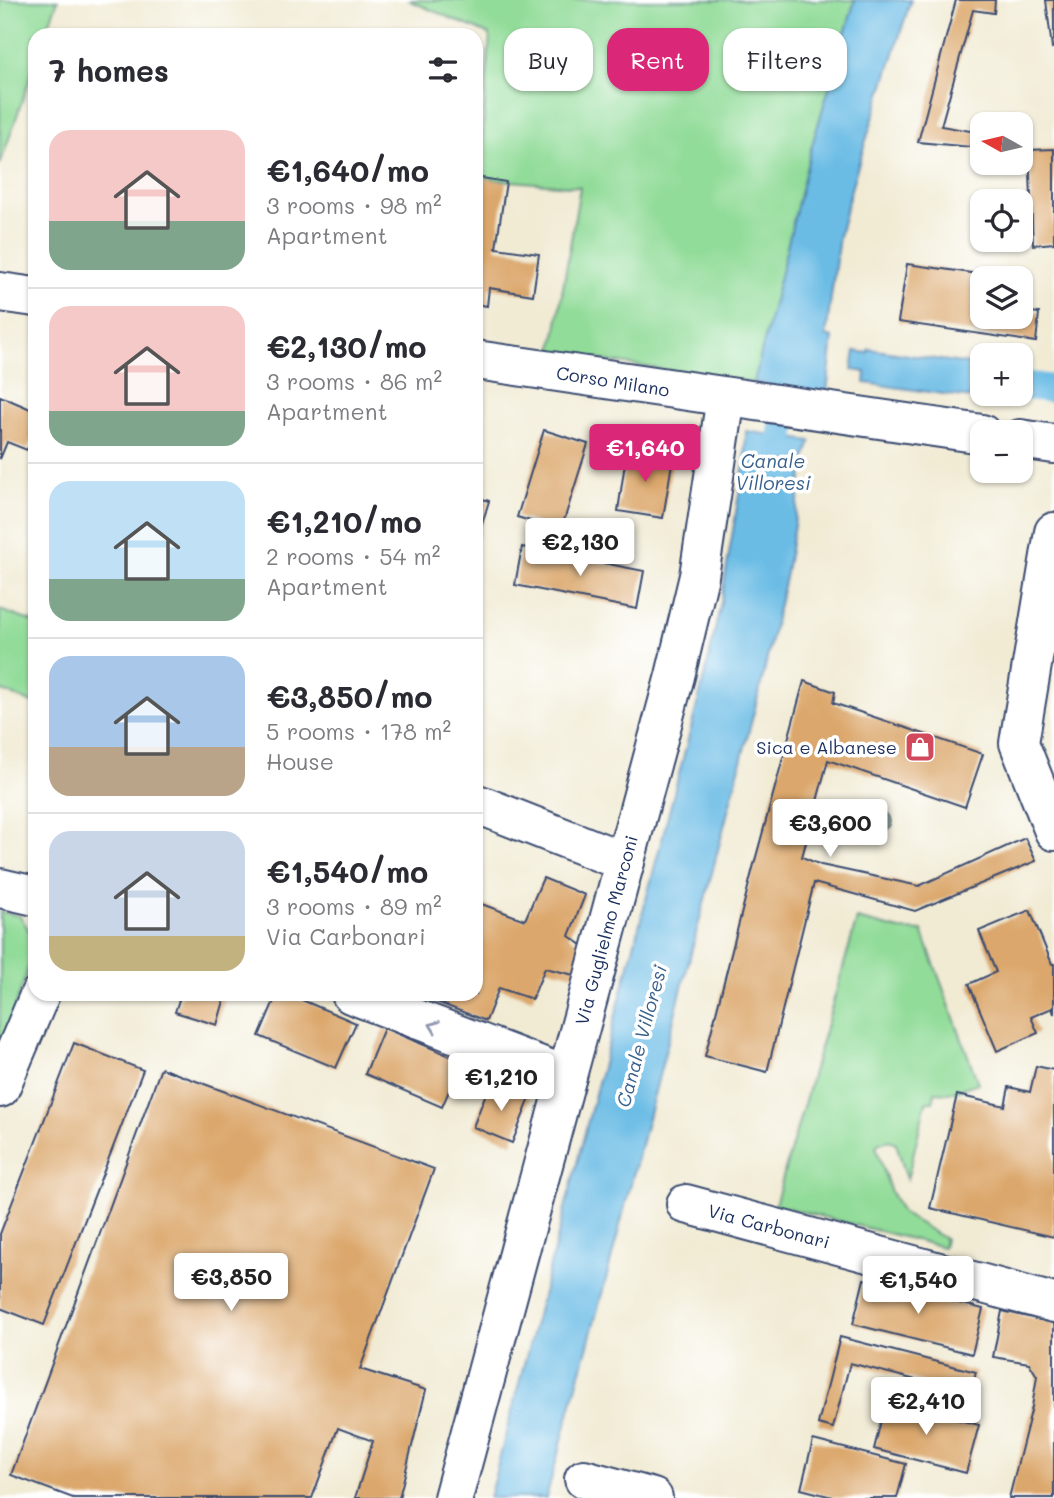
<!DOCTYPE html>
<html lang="en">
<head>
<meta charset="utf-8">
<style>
	body { margin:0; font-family:Mali,sans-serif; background:#f2f2f3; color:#2b2b33; height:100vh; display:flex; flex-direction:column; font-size:26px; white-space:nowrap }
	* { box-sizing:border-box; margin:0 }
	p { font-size:23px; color:#7c7c81 }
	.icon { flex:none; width:38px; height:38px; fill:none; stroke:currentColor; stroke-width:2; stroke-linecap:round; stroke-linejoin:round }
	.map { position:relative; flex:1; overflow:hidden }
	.drawer { position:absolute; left:28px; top:28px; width:455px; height:973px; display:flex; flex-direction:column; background:#fff; border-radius:21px; box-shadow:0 2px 5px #0004 }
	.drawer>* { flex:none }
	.hud { position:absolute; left:504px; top:28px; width:444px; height:63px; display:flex; gap:14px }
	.needle { width:46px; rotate:278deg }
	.tools { position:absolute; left:970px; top:112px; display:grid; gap:14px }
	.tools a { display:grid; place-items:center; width:63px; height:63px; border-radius:14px; background:#fff; box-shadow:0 2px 5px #0004; font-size:35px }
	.price { position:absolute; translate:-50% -60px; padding:0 16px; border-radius:7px; background:#fff; color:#222; font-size:23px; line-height:46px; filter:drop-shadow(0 2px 4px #0008) }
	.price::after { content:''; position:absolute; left:50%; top:42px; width:21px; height:16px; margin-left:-10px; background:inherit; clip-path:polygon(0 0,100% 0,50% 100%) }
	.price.current { background:#db2777; color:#fff }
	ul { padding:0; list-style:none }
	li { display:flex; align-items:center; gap:21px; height:175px; padding:0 21px }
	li+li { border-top:2px solid #e1e1e2 }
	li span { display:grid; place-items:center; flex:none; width:196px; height:140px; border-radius:21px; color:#555 }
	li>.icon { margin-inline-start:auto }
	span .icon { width:84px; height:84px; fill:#fffc; stroke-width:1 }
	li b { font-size:30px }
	h2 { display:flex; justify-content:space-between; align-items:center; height:84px; padding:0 21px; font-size:30px }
	.chip { padding:0 24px; border-radius:21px; background:#fff; box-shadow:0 2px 5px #0004; font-size:24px; line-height:63px }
	.chip.current { background:#db2777; color:#fff }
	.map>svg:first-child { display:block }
</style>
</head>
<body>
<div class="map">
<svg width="1054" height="1498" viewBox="0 0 1054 1498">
	<rect width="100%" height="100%" fill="#fff"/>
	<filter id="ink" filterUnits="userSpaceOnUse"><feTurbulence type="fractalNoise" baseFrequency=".0143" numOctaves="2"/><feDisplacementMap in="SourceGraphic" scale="14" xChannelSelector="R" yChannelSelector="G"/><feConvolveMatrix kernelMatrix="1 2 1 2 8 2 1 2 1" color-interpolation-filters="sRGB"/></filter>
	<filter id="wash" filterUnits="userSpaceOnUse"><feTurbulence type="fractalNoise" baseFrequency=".00686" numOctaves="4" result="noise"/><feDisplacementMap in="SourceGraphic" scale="28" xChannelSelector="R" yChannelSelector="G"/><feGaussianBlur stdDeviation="1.57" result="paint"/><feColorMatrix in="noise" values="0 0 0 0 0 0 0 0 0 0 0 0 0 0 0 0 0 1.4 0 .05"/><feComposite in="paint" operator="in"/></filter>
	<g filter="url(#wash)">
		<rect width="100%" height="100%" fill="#f1ebd4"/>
		<g fill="#92dc99" stroke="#56867c" stroke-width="2">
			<path d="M0 0H58L45 35H35V63L0 165Z"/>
			<path d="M408 0H855L811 149 754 383 552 353 580 187 479 178 490 35Z"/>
			<path d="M0 610 33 622 35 619V704L0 690Z"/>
			<path d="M0 912 20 916 35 940V949L3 1041 0 1040Z"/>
			<path d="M857 919 900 930 922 931 978 1083 949 1093 935 1092 933 1102H926L907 1180 896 1143 890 1140 879 1143 876 1147 890 1190 902 1213 945 1239 943 1247 775 1205Z"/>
		</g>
		<g fill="#6abce5" stroke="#4276a2" stroke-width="2">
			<path d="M855 0H911L854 178 839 236 826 336 833 338 827 393 754 383 811 149Z"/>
			<path d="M869 349 982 366V394H1020V372L1024 380 1045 383 1044 391 1039 396 1023 393 1013 404 865 383 866 372 852 370 855 351 868 353Z"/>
			<path d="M746 431 811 441 805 460 786 573 762 681 605 1283 546 1498H489L707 667 721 602 745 458Z"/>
		</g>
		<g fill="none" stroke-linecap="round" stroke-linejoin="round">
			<g stroke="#6abce5" stroke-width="28">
				<path d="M1020 385 1054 389"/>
				<path d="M775 473 790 386"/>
			</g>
		</g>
		<g id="blocks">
			<g fill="#dba76c">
				<path d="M956 0H995L994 13 973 10 941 126 982 133V148L918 142Z"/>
				<path d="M1046 0H1054V47L1052 48Z"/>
				<path d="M1054 149V243L1033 245 1029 150Z"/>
				<path d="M476 177 506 182 496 248 539 254 533 295 489 288 487 306 476 304Z"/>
				<path d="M907 264 1000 277 982 278V317H1020V279L1029 280 1024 311 1039 313 1036 342 898 322Z"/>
				<path d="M0 396 35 411V432L27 450 7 442 0 459Z"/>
				<path d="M544 430 588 444 561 530 517 517Z"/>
				<path d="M627 449 673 457 663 518 618 511Z"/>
				<path d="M476 497 489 501 477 541H476Z"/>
				<path d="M522 547 644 571 637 609 515 585Z"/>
				<path d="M804 681 835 692 833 703 983 754 965 807 828 760 802 857 821 865 919 886 1025 838 1036 861 915 911 814 883 767 1072 705 1056 753 868Z"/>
				<path d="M543 878 585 895 569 936 582 945 574 975 545 968 532 999 499 988 486 1021 416 994H476V902L525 920Z"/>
				<path d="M1030 910 1052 964H1054V1014L1052 1008 1031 1017 1038 1033 997 1051 969 984 996 972 979 931Z"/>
				<path d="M181 994H226L217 1025 175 1012Z"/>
				<path d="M277 994H288L356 1023 336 1068 259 1036Z"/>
				<path d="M384 1028 462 1061 442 1107 365 1074Z"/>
				<path d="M74 1043 143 1070 44 1325 0 1308V1234Z"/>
				<path d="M1036 1066 1054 1070V1237L930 1208 957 1095 1005 1106 1009 1087 1030 1092Z"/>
				<path d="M161 1068 434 1169 360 1369 426 1390 399 1498H355L373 1441 338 1428 312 1498H73L11 1475Z"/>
				<path d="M490 1083 530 1098 512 1143 473 1127Z"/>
				<path d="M864 1279 983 1309 972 1354 853 1324Z"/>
				<path d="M1002 1311 1054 1323V1498H1009L1032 1407 1037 1376 1029 1363 993 1357Z"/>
				<path d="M840 1337 976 1372 970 1394 850 1363 833 1428 818 1424Z"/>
				<path d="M886 1401 979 1425 966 1473 874 1449Z"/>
				<path d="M813 1440 906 1464 897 1498H836L801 1489Z"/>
			</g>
		</g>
	</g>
	<g filter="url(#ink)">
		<use href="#blocks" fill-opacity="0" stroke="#3b4b70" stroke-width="2"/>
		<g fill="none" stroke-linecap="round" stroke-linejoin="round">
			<g stroke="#3b4b70" stroke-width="42">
				<g id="minor">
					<path d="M1054 532 1019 743 1054 831"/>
					<path d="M480 805 625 862"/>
					<path d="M0 888 35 896"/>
					<path d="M351 994 567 1076"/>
					<path d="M0 1088 40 994"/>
					<path d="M686 1204 1054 1303"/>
					<path d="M584 1479 653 1498"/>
					<path d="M453 1498 675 676 699 576 726 397"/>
				</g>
			</g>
			<g stroke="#3b4b70" stroke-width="42">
				<g id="major">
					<path d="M0 292 35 297"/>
					<path d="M476 360 982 434"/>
					<path d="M1020 439 1054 444"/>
				</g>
			</g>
			<use href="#minor" stroke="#fff" stroke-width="38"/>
			<use href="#major" stroke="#fff" stroke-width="38"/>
		</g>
		<circle fill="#8fa09d" cx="881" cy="821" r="10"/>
		<defs><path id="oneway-chevron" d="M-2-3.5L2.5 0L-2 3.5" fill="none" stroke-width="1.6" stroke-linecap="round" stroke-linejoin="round" transform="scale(1.75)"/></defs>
		<use stroke="#8d97ae" href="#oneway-chevron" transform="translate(434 1026) rotate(-159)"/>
	</g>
	<defs>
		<g id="shop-square" transform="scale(1.575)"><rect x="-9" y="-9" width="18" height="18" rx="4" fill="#d1495b" stroke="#fff"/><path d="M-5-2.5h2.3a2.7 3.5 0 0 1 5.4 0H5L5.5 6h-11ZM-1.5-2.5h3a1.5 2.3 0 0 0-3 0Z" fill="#fff"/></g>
	</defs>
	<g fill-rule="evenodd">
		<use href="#shop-square" x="920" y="747"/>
	</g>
	<g text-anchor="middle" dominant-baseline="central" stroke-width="7" stroke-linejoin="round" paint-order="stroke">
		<g font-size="18" fill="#1b2f5e" stroke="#fff">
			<text transform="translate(613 381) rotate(9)">Corso Milano</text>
			<text transform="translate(606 930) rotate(-75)">Via Guglielmo Marconi</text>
			<text transform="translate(769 1226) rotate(15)">Via Carbonari</text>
		</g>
		<g font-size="18" fill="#1b2f5e" stroke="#fff" text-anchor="end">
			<text x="897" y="747">Sica e Albanese</text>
		</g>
		<g font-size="19" font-style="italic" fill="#37608d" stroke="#fff">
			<text x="773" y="460">Canale<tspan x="773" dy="22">Villoresi</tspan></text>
			<text transform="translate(641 1036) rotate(-75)">Canale Villoresi</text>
		</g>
	</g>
</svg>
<div class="tools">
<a><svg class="needle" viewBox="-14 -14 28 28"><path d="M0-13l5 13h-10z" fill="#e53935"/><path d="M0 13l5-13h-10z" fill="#7c7c81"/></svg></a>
<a><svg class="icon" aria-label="locate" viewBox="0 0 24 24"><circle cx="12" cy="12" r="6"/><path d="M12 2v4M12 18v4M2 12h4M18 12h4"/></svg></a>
<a><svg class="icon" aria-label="layers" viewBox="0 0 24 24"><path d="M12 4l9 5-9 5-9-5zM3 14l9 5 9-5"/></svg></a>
<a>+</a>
<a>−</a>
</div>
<b class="price current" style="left:645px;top:484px">€1,640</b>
<b class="price" style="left:580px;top:578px">€2,130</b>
<b class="price" style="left:830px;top:859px">€3,600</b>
<b class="price" style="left:501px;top:1113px">€1,210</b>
<b class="price" style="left:231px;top:1313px">€3,850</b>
<b class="price" style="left:918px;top:1316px">€1,540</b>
<b class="price" style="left:926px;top:1437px">€2,410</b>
<div class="hud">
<a class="chip">Buy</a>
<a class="chip current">Rent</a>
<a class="chip">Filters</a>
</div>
<section class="drawer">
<h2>7 homes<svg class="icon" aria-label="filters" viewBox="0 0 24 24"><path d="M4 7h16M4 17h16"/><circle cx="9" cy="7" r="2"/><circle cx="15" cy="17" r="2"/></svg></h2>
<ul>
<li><span style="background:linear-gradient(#f6c9c9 65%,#7fa58c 0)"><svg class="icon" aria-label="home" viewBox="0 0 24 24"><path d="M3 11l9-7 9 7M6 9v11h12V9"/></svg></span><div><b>€1,640/mo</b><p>3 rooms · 98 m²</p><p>Apartment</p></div></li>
<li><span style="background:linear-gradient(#f6c9c9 75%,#7fa58c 0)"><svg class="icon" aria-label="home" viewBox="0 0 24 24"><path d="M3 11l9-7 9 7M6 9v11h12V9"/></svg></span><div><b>€2,130/mo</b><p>3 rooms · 86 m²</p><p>Apartment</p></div></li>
<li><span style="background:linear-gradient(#bfe0f5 70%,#7fa58c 0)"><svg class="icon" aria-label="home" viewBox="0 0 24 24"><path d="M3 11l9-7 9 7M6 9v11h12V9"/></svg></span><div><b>€1,210/mo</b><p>2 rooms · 54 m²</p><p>Apartment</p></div></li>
<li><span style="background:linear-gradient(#a9c7e8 65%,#b9a48a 0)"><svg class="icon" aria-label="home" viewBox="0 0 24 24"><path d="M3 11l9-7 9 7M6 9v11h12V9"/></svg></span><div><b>€3,850/mo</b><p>5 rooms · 178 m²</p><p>House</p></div></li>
<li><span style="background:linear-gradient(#c9d6e8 75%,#c2b280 0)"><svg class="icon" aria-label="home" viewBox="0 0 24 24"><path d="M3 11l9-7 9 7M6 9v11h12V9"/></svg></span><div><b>€1,540/mo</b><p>3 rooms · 89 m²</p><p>Via Carbonari</p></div></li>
</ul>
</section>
</div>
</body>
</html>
